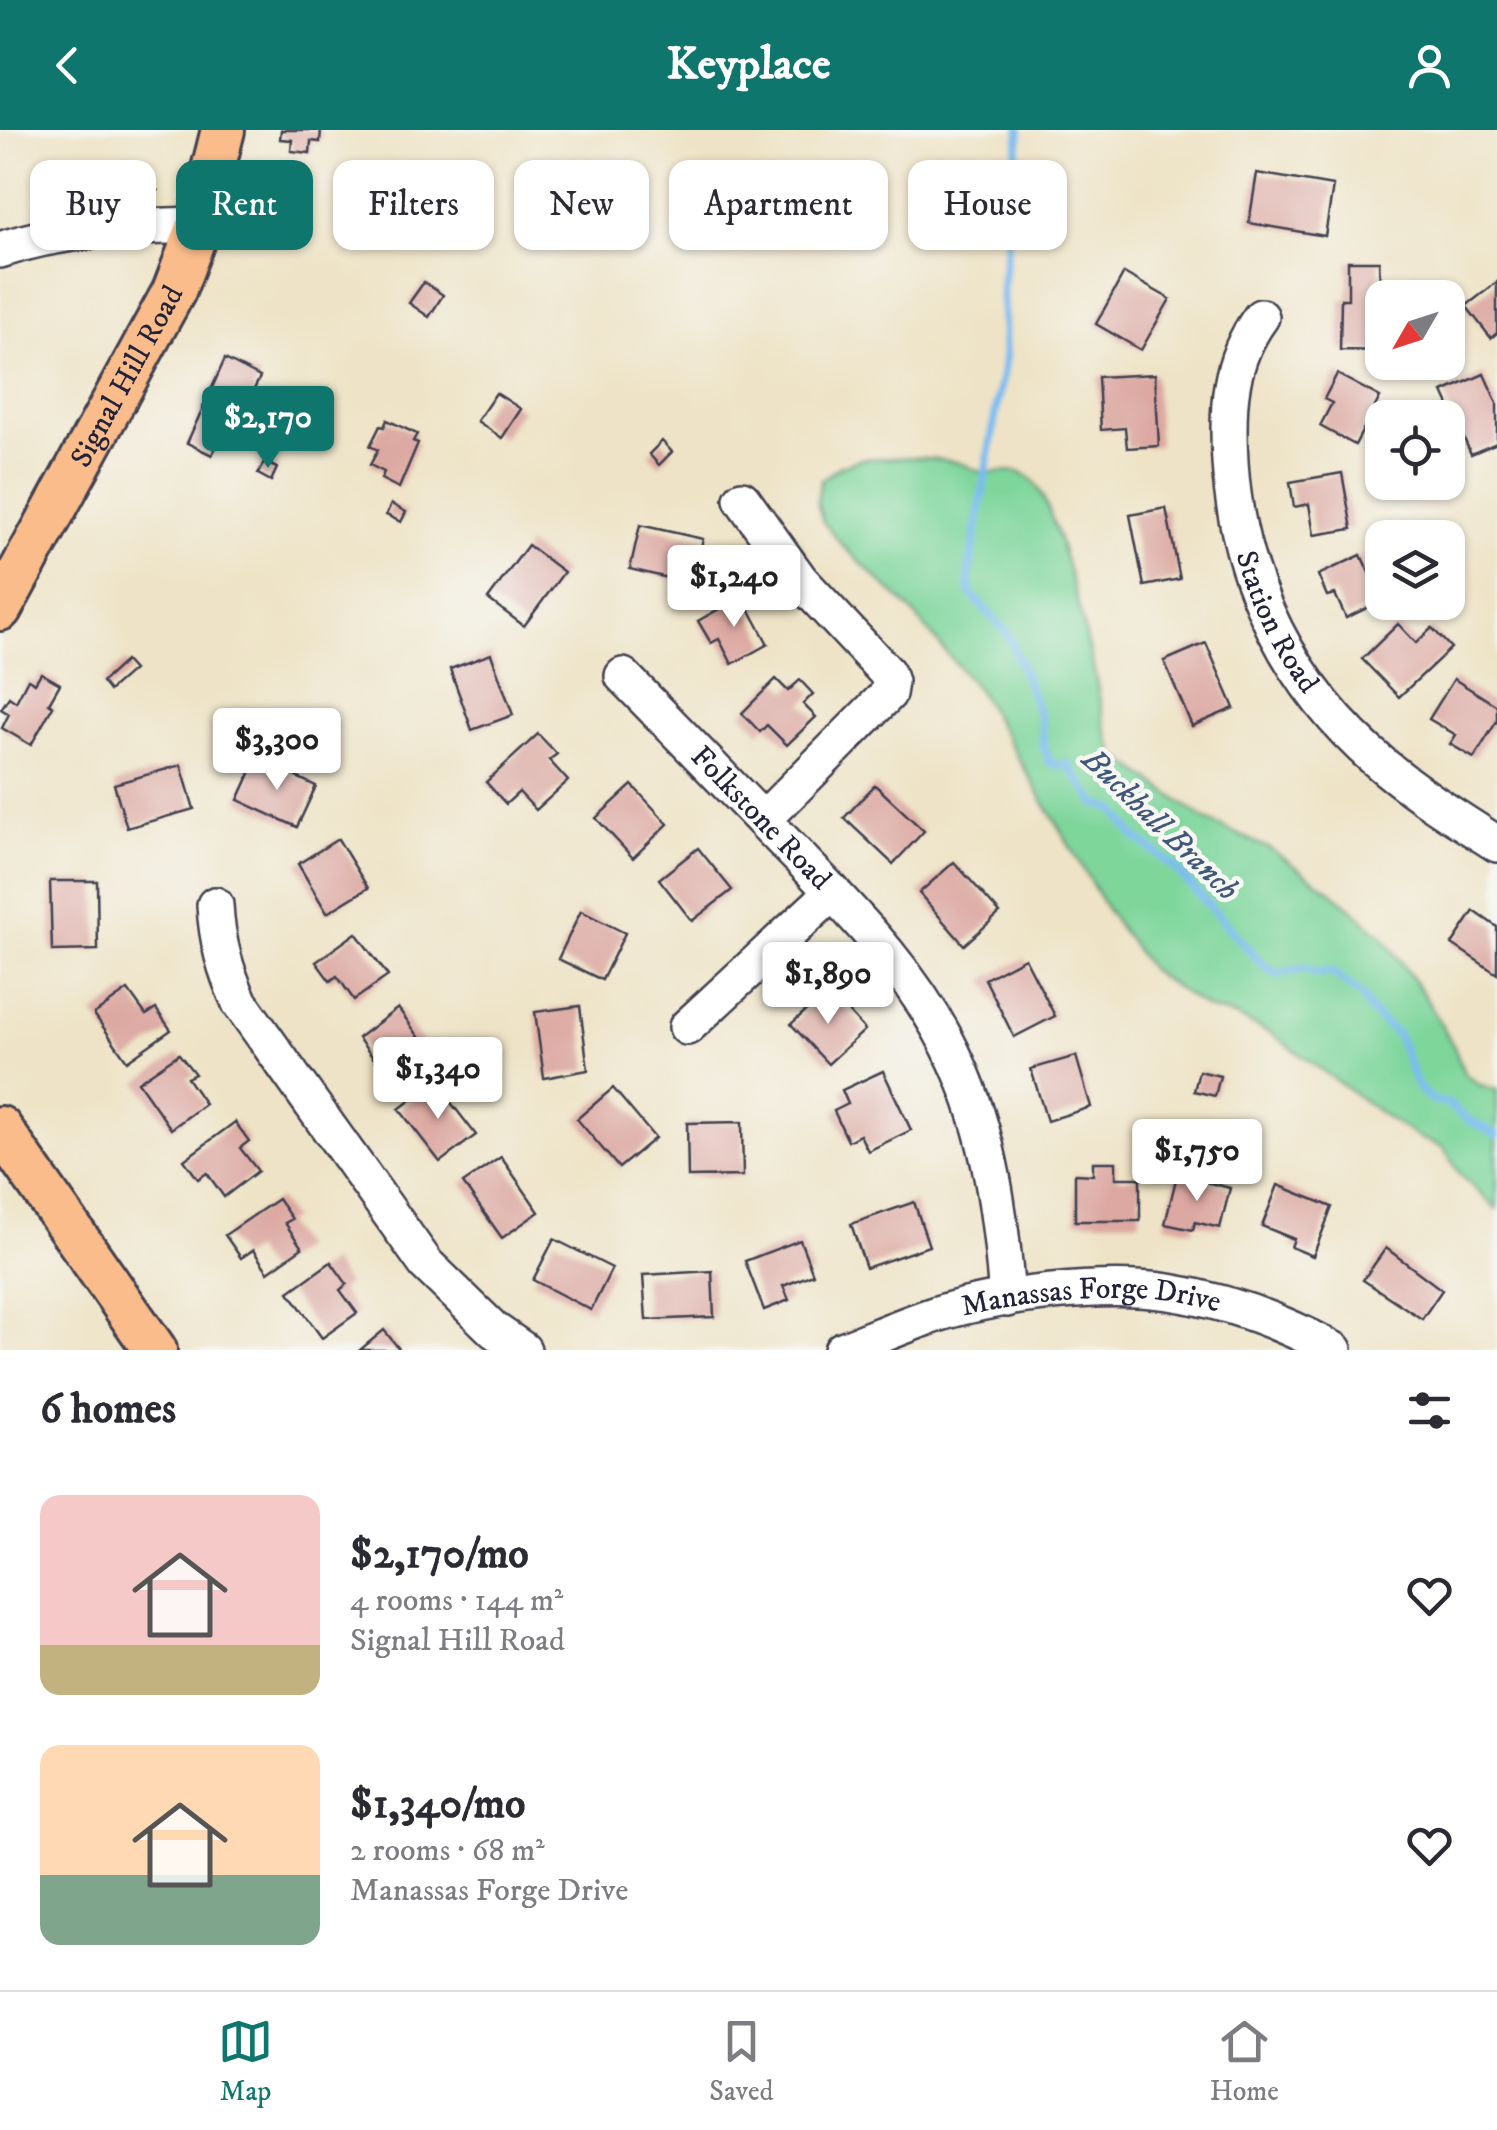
<!DOCTYPE html>
<html lang="en">
<head>
<meta charset="utf-8">
<style>
	body { margin:0; font-family:"IM FELL DW Pica",serif; background:#f2f2f3; color:#2b2b33; height:100vh; display:flex; flex-direction:column; font-size:38px; white-space:nowrap }
	* { box-sizing:border-box; margin:0 }
	p { font-size:32px; color:#7c7c81 }
	.icon { flex:none; width:55px; height:55px; fill:none; stroke:currentColor; stroke-width:2; stroke-linecap:round; stroke-linejoin:round }
	.map { position:relative; height:1220px; overflow:hidden }
	.details { display:flex; flex-direction:column; background:#fff; flex:1 }
	.details>* { flex:none }
	.hud { position:absolute; left:30px; top:30px; width:1438px; height:90px; display:flex; gap:20px }
	.needle { width:65px; rotate:231deg }
	.controls { position:absolute; left:1365px; top:150px; display:grid; gap:20px }
	.controls a { display:grid; place-items:center; width:100px; height:100px; border-radius:20px; background:#fff; box-shadow:0 2px 8px #0004; font-size:50px }
	.price { position:absolute; translate:-50% -85px; padding:0 22px; border-radius:10px; background:#fff; color:#222; font-size:32px; line-height:65px; filter:drop-shadow(0 2px 5px #0008) }
	.price::after { content:''; position:absolute; left:50%; top:60px; width:30px; height:22px; margin-left:-15px; background:inherit; clip-path:polygon(0 0,100% 0,50% 100%) }
	.price.current { background:#0f766e; color:#fff }
	ul { padding:0; list-style:none }
	li { display:flex; align-items:center; gap:30px; height:250px; padding:0 40px }
	li span { display:grid; place-items:center; flex:none; width:280px; height:200px; border-radius:20px; color:#555 }
	li>.icon { margin-inline-start:auto }
	span .icon { width:120px; height:120px; fill:#fffc; stroke-width:1 }
	li b { font-size:42px }
	h2 { display:flex; justify-content:space-between; align-items:center; height:120px; padding:0 40px; font-size:42px }
	.chip { padding:0 35px; border-radius:20px; background:#fff; box-shadow:0 2px 8px #0004; font-size:35px; line-height:90px }
	.chip.current { background:#0f766e; color:#fff }
	header { display:flex; justify-content:space-between; align-items:center; height:130px; padding:0 40px; background:#0f766e; color:#fff; font-size:45px; font-weight:700 }
	.tab-bar { display:flex; justify-content:space-around; align-items:center; height:140px; border-top:2px solid #e1e1e2; background:#fff; font-size:28px; color:#7c7c81 }
	.tab-bar a { display:grid; justify-items:center; gap:5px }
	.tab-bar .current { color:#0f766e }
	.map>svg:first-child { display:block }
</style>
</head>
<body>
<header><svg class="icon" aria-label="back" viewBox="0 0 24 24"><path d="M15 5l-7 7 7 7"/></svg>Keyplace<svg class="icon" aria-label="person" viewBox="0 0 24 24"><circle cx="12" cy="8" r="4"/><path d="M4 21q1-7 8-7t8 7"/></svg></header>
<div class="map">
<svg width="1497" height="1220" viewBox="0 0 1497 1220">
	<rect width="100%" height="100%" fill="#f6f6f2"/>
	<filter id="ink" filterUnits="userSpaceOnUse"><feTurbulence type="fractalNoise" baseFrequency=".01" numOctaves="2"/><feDisplacementMap in="SourceGraphic" scale="20" xChannelSelector="R" yChannelSelector="G"/><feConvolveMatrix kernelMatrix="1 2 1 2 8 2 1 2 1" color-interpolation-filters="sRGB"/></filter>
	<filter id="wash" filterUnits="userSpaceOnUse"><feTurbulence type="fractalNoise" baseFrequency=".0048" numOctaves="4" result="noise"/><feDisplacementMap in="SourceGraphic" scale="40" xChannelSelector="R" yChannelSelector="G"/><feGaussianBlur stdDeviation="2.25" result="paint"/><feColorMatrix in="noise" values="0 0 0 0 0 0 0 0 0 0 0 0 0 0 0 0 0 1.4 0 .05"/><feComposite in="paint" operator="in"/></filter>
	<g filter="url(#wash)">
		<rect width="100%" height="100%" fill="#eee3c6"/>
		<path fill="#7ed69b" stroke="#507c6b" stroke-width="2.5" d="M861 329C894 328 928 325 960 333 967 335 974 340 981 342 1000 345 1014 334 1032 350 1054 370 1087 509 1095 545 1101 572 1103 601 1117 626L1204 689 1272 720 1335 764 1382 806 1422 862 1454 917 1464 943 1480 955 1497 960V1079L1461 1046 1443 1017 1419 1008 1383 985 1271 903 1237 887 1208 879 1151 841 1109 783 980 563 910 479 844 417 823 392 817 372 821 350 839 337Z"/>
		<g fill="none" stroke-linecap="round" stroke-linejoin="round">
			<path stroke="#7bbcf0" stroke-width="8" d="M1020 0 1002 158 1005 227 969 443 970 463 1008 504 1041 588 1043 614 1050 633 1061 636 1067 633 1096 674 1114 679 1134 706 1172 735 1264 836 1277 844 1306 838 1315 843 1332 842 1362 866 1371 882 1397 904 1418 958 1433 971 1448 974 1467 989 1497 1005"/>
		</g>
		<g id="blocks">
			<g fill="#dca8a1">
				<path d="M281 0H321L320 12 311 11 310 23 291 21 292 10 280 9Z"/>
				<path d="M376 43 378 65 344 68 342 47Z"/>
				<path d="M1257 43 1333 56 1325 106 1249 93Z"/>
				<path d="M1348 131H1379L1382 221 1340 220 1341 169H1348Z"/>
				<path d="M1124 143 1170 169 1141 220 1096 194Z"/>
				<path d="M424 152 443 165 429 187 409 173Z"/>
				<path d="M1497 152V203L1491 208 1466 176Z"/>
				<path d="M225 229 260 247 229 311 221 307 212 325 187 313Z"/>
				<path d="M1155 244 1159 316 1127 318 1125 298 1101 300 1098 247Z"/>
				<path d="M1337 244 1380 267 1355 315 1320 296 1332 273 1324 269Z"/>
				<path d="M1484 244 1497 273V313L1471 324 1443 262Z"/>
				<path d="M496 263 521 279 502 308 477 291Z"/>
				<path d="M387 290 417 304 413 311 418 313 399 358 381 349 384 342 370 335 378 320 370 316 380 296 384 297Z"/>
				<path d="M662 311 672 322 659 335 649 324Z"/>
				<path d="M264 332 277 338 271 351 258 344Z"/>
				<path d="M1342 343 1352 399 1314 405 1309 374 1294 377 1290 352Z"/>
				<path d="M391 374 406 382 401 392 386 385Z"/>
				<path d="M1166 378 1180 449 1144 456 1130 385Z"/>
				<path d="M640 395 703 409 693 454 630 439Z"/>
				<path d="M528 415 564 442 524 496 488 469Z"/>
				<path d="M1361 425 1382 471 1346 488 1335 464 1327 466 1318 445Z"/>
				<path d="M742 466 768 514 732 534 719 509 711 513 698 491Z"/>
				<path d="M1398 494 1416 513 1432 498 1451 518 1399 567 1362 529Z"/>
				<path d="M1206 513 1234 578 1192 596 1164 531Z"/>
				<path d="M491 524 513 585 472 600 450 539Z"/>
				<path d="M125 531 133 540 109 561 102 552Z"/>
				<path d="M41 543 60 554 49 573 53 576 31 615 2 598 9 584 1 579 9 567 16 572 28 549 35 553Z"/>
				<path d="M776 549 788 561 800 550 813 564 803 574 816 587 787 615 767 595 760 602 742 583Z"/>
				<path d="M1454 549 1497 576V591L1474 628 1450 614 1456 605 1429 589Z"/>
				<path d="M538 604 557 624 549 630 568 651 536 680 519 662 506 674 486 652Z"/>
				<path d="M257 628 316 656 297 697 238 670Z"/>
				<path d="M181 635 194 679 127 698 114 654Z"/>
				<path d="M632 655 668 694 633 728 596 688Z"/>
				<path d="M875 655 924 701 893 734 844 688Z"/>
				<path d="M338 709 368 758 327 783 298 734Z"/>
				<path d="M698 718 732 760 692 791 659 749Z"/>
				<path d="M954 732 1000 783 964 815 919 763Z"/>
				<path d="M50 751H97L98 820 52 821Z"/>
				<path d="M581 781 625 803 602 850 558 829Z"/>
				<path d="M1474 781 1497 797V844L1452 814Z"/>
				<path d="M356 803 388 846 354 870 337 846 330 851 316 832Z"/>
				<path d="M1025 828 1055 886 1014 907 985 849Z"/>
				<path d="M128 860 146 885 156 879 171 900 127 931 94 884Z"/>
				<path d="M829 860 865 900 828 934 791 894Z"/>
				<path d="M580 876 588 940 544 948 535 882Z"/>
				<path d="M398 878 430 922 391 951 358 908Z"/>
				<path d="M179 924 195 944 187 948 205 974 171 999 138 952Z"/>
				<path d="M1076 926 1091 977 1047 991 1031 939Z"/>
				<path d="M883 941 911 1000 868 1021 860 1005 848 1011 834 981 848 974 842 960Z"/>
				<path d="M1199 941 1220 946 1215 966 1194 961Z"/>
				<path d="M435 952 476 1005 440 1032 399 979Z"/>
				<path d="M613 958 655 1008 619 1038 577 989Z"/>
				<path d="M235 992 249 1011 240 1018 258 1041 224 1067 207 1043 198 1049 184 1030Z"/>
				<path d="M742 992 743 1046 688 1047 687 993Z"/>
				<path d="M501 1027 539 1082 502 1108 463 1053Z"/>
				<path d="M1093 1032H1116V1048H1140V1091H1075V1044L1093 1045Z"/>
				<path d="M1177 1045 1230 1058 1220 1098 1195 1092 1193 1100 1165 1094Z"/>
				<path d="M1278 1055 1332 1077 1313 1126 1291 1117 1294 1109 1262 1096Z"/>
				<path d="M278 1069 292 1089 285 1093 302 1118 268 1142 253 1120 241 1128 225 1105Z"/>
				<path d="M914 1072 929 1116 866 1138 851 1094Z"/>
				<path d="M554 1109 612 1138 591 1180 533 1150Z"/>
				<path d="M800 1110 813 1144 783 1156 789 1170 764 1180 745 1131Z"/>
				<path d="M1386 1118 1442 1160 1422 1189 1363 1150Z"/>
				<path d="M331 1132 347 1154 340 1160 357 1183 322 1208 289 1162Z"/>
				<path d="M712 1141 714 1187 646 1190 643 1145Z"/>
				<path d="M384 1200 400 1220H360Z"/>
			</g>
		</g>
	</g>
	<g filter="url(#ink)">
		<use href="#blocks" fill-opacity="0" stroke="#413f50" stroke-width="2.5"/>
		<g fill="none" stroke-linecap="round" stroke-linejoin="round">
			<g stroke="#413f50" stroke-width="40">
				<g id="minor">
					<path d="M0 120C65 98 132 97 199 95"/>
					<path id="s1" d="M1261 187C1228 232 1227 278 1230 332 1237 451 1292 560 1384 636 1419 665 1458 689 1497 714"/>
					<path d="M742 369 800 450 887 543 890 552 888 564 763 690"/>
					<path id="s2" d="M623 546C678 603 733 659 788 716 852 782 918 847 956 931 991 1006 1001 1089 1007 1169"/>
					<path d="M215 775C217 811 225 840 240 873L426 1134 494 1200 523 1220"/>
					<path d="M687 897 833 762"/>
					<path id="s3" d="M842 1220C871 1209 899 1197 928 1187 992 1165 1102 1152 1169 1162 1227 1171 1283 1192 1334 1220"/>
				</g>
			</g>
			<g stroke="#413f50" stroke-width="48">
				<g id="major">
					<path id="s4" d="M0 479 174 161 199 95 223 0"/>
					<path d="M0 998 155 1220"/>
				</g>
			</g>
			<path stroke="#413f50" stroke-width="5" stroke-dasharray="8 8" stroke-linecap="butt" d="M125 66 146 53 161 65"/>
			<use href="#minor" stroke="#fff" stroke-width="35"/>
			<use href="#major" stroke="#fabc8b" stroke-width="42"/>
		</g>
	</g>
	<g text-anchor="middle" dominant-baseline="central" stroke-width="9" stroke-linejoin="round" paint-order="stroke">
		<g font-size="30" fill="#22223b" stroke="#f6f6f2">
			<text stroke="none"><textPath href="#s4" startOffset="265">Signal Hill Road</textPath></text>
			<text stroke="none"><textPath href="#s1" startOffset="320">Station Road</textPath></text>
			<text stroke="none"><textPath href="#s2" startOffset="198">Folkstone Road</textPath></text>
			<text stroke="none"><textPath href="#s3" startOffset="258">Manassas Forge Drive</textPath></text>
		</g>
		<g font-size="32" font-style="italic" fill="#41587a" stroke="#f6f6f2">
			<text transform="translate(1160 695) rotate(44)">Buckhall Branch</text>
		</g>
	</g>
</svg>
<div class="controls">
<a><svg class="needle" viewBox="-14 -14 28 28"><path d="M0-13l5 13h-10z" fill="#e53935"/><path d="M0 13l5-13h-10z" fill="#7c7c81"/></svg></a>
<a><svg class="icon" aria-label="locate" viewBox="0 0 24 24"><circle cx="12" cy="12" r="6"/><path d="M12 2v4M12 18v4M2 12h4M18 12h4"/></svg></a>
<a><svg class="icon" aria-label="layers" viewBox="0 0 24 24"><path d="M12 4l9 5-9 5-9-5zM3 14l9 5 9-5"/></svg></a>
</div>
<b class="price current" style="left:268px;top:341px">$2,170</b>
<b class="price" style="left:734px;top:500px">$1,240</b>
<b class="price" style="left:277px;top:663px">$3,300</b>
<b class="price" style="left:828px;top:897px">$1,890</b>
<b class="price" style="left:438px;top:992px">$1,340</b>
<b class="price" style="left:1197px;top:1074px">$1,750</b>
<div class="hud">
<a class="chip">Buy</a>
<a class="chip current">Rent</a>
<a class="chip">Filters</a>
<a class="chip">New</a>
<a class="chip">Apartment</a>
<a class="chip">House</a>
</div>
</div>
<section class="details">
<h2>6 homes<svg class="icon" aria-label="filters" viewBox="0 0 24 24"><path d="M4 7h16M4 17h16"/><circle cx="9" cy="7" r="2"/><circle cx="15" cy="17" r="2"/></svg></h2>
<ul>
<li><span style="background:linear-gradient(#f6c9c9 75%,#c2b280 0)"><svg class="icon" aria-label="home" viewBox="0 0 24 24"><path d="M3 11l9-7 9 7M6 9v11h12V9"/></svg></span><div><b>$2,170/mo</b><p>4 rooms · 144 m²</p><p>Signal Hill Road</p></div><svg class="icon" aria-label="heart" viewBox="0 0 24 24"><path d="M12 20l-8-8c-3-5 5-10 8-4 3-6 11-1 8 4z"/></svg></li>
<li><span style="background:linear-gradient(#ffd9b3 65%,#7fa58c 0)"><svg class="icon" aria-label="home" viewBox="0 0 24 24"><path d="M3 11l9-7 9 7M6 9v11h12V9"/></svg></span><div><b>$1,340/mo</b><p>2 rooms · 68 m²</p><p>Manassas Forge Drive</p></div><svg class="icon" aria-label="heart" viewBox="0 0 24 24"><path d="M12 20l-8-8c-3-5 5-10 8-4 3-6 11-1 8 4z"/></svg></li>
</ul>
</section>
<nav class="tab-bar">
<a class="current"><svg class="icon" aria-label="map" viewBox="0 0 24 24"><path d="M3 6l6-2 6 2 6-2v14l-6 2-6-2-6 2zM9 4v14M15 6v14"/></svg>Map</a>
<a><svg class="icon" aria-label="saved" viewBox="0 0 24 24"><path d="M7 4h10v16l-5-4-5 4z"/></svg>Saved</a>
<a><svg class="icon" aria-label="home" viewBox="0 0 24 24"><path d="M3 11l9-7 9 7M6 9v11h12V9"/></svg>Home</a>
</nav>
</body>
</html>
